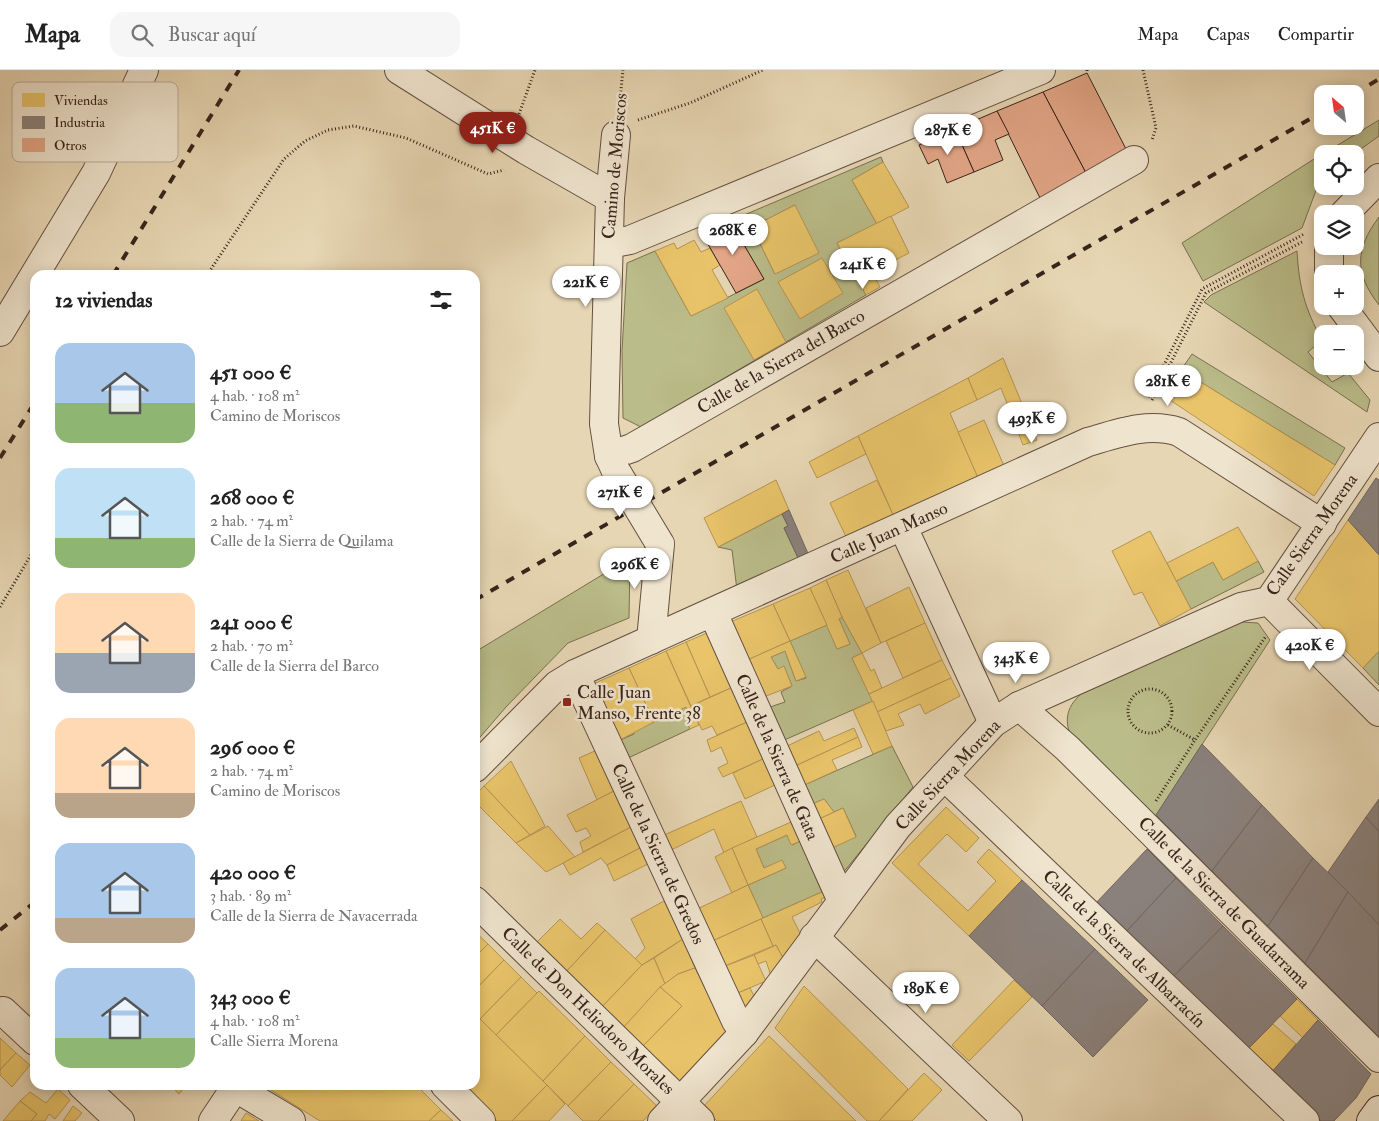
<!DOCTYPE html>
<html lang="es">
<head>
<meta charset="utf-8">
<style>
	body { margin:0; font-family:"IM FELL Double Pica",serif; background:#f6f6f6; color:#222; height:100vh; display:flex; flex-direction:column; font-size:19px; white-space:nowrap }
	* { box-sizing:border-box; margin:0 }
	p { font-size:16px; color:#767676 }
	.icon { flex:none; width:28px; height:28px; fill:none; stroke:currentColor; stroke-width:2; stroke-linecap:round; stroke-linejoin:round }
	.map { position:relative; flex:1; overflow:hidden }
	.side { position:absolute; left:30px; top:200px; width:450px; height:820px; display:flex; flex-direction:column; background:#fff; border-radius:15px; box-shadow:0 2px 12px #0003 }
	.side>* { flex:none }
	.needle { width:32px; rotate:331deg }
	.tools { position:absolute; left:1314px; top:15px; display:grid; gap:10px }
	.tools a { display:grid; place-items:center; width:50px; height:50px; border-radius:10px; background:#fff; box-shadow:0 2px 12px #0003; font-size:25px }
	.price { position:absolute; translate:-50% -42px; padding:0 11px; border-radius:18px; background:#fff; color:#222; font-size:16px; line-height:32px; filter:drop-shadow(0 1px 2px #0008) }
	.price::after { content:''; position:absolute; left:50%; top:30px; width:15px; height:11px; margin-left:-8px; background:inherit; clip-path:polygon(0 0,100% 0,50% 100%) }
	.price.on { background:#8f2418; color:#fff }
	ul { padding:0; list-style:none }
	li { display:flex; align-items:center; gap:15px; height:125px; padding:0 25px }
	li span { display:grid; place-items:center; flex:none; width:140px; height:100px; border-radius:15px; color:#555 }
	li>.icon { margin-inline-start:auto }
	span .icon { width:60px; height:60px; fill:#fffc; stroke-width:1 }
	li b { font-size:21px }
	h2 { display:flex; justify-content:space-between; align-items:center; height:60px; padding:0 25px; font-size:21px }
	header { display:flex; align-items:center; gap:30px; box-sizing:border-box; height:70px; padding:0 25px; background:#fff; border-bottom:1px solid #e0e0e0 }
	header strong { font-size:24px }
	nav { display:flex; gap:28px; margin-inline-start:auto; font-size:18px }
	.search { width:350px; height:45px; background:#f6f6f6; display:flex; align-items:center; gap:12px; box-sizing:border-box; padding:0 18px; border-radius:15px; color:#767676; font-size:19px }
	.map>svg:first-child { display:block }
</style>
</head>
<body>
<header>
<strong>Mapa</strong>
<div class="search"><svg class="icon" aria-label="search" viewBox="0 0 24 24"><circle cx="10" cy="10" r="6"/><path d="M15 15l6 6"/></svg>Buscar aquí</div>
<nav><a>Mapa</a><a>Capas</a><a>Compartir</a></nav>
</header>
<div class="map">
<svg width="1379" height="1051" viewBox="0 0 1379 1051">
	<rect width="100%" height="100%" fill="#e7d6b3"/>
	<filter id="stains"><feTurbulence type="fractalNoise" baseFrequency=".004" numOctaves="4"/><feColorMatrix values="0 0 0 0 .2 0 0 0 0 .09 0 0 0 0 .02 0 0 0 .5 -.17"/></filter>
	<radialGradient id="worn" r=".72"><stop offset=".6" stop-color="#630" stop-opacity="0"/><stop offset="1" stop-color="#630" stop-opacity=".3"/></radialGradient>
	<g fill="#babc89" stroke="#797052" fill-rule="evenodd">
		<path d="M1379 50V66L1354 84H1323Z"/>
		<path d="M1322 84V111L1318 115 1302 158 1203 211 1182 173Z"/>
		<path d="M881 87 883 92 852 110 877 154 837 173 866 225 641 357 623 348 622 281 627 193 655 181 691 246 764 209 730 151ZM795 135 775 204 752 157Z"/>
		<path d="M1379 147V235C1354 203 1355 179 1379 147Z"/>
		<path d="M1297 181C1299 217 1305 239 1322 270L1308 282 1332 312 1348 303 1370 330 1367 342 1204 232 1211 225Z"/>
		<path d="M1192 284 1345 378 1335 395 1181 300Z"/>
		<path d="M782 444 788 456 784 458 800 492 737 520 732 480 718 477Z"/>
		<path d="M630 488 629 548 568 573 506 637 475 673V582Z"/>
		<path d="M1258 491 1264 502 1191 539 1176 511 1213 492 1223 510Z"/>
		<path d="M842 547 862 583 852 588 873 631 782 671 767 638 785 632 781 622 792 616 784 597 778 599 771 587 785 581 796 611 806 608 790 571 827 555 837 579 850 574 839 549Z"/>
		<path d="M1241 552 1258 553 1270 570 1153 750 1073 671C1064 653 1065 638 1081 624Z"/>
		<path d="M1379 581V615L1363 598Z"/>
		<path d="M686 637 688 644 685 647 690 659 626 689 618 671 634 664V661Z"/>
		<path d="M892 676 913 717 842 804 830 779 856 766 843 738 834 742 824 729 810 735 802 716Z"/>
		<path d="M787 765 792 775 800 771 822 822 763 848 748 815 786 798 782 791 764 798 756 779Z"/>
	</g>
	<g fill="#e9c46a" stroke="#b49453">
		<path d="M883 92 909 137 877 154 852 110Z"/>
		<path d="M795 135 819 183 775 204 752 157Z"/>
		<path d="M891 146 909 183 872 202 880 217 866 225 837 173Z"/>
		<path d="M694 170 701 182 710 178 720 195 712 200 728 228 691 246 655 181 674 173 677 179Z"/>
		<path d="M822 188 843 223 800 249 778 212Z"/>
		<path d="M757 219 786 272 754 290 724 238Z"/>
		<path d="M1003 288 1037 370 1023 375 1001 318 977 330 968 308Z"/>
		<path d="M1181 300 1335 395 1314 426 1164 326Z"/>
		<path d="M968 308 977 330 950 343 979 410 895 449 858 366Z"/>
		<path d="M984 350 1005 398 979 410 958 362Z"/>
		<path d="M858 366 866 384 817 408 809 392Z"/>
		<path d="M776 410 789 440 718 477 704 448Z"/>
		<path d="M877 410 895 449 848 471 830 433Z"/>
		<path d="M1348 450 1379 485V581L1363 598 1295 529Z"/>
		<path d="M1238 457 1258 491 1223 510 1213 492 1176 511 1167 493Z"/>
		<path d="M1150 461 1191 539 1160 556 1142 522 1134 525 1112 481Z"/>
		<path d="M848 500 881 573 862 583 842 547 826 510Z"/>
		<path d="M826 510 842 547 839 549 850 574 837 579 810 518Z"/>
		<path d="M909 517 925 553 881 573 866 538Z"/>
		<path d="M810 518 827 555 790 571 773 534Z"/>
		<path d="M773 534 790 571 745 591 728 553Z"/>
		<path d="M925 553 942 590 903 608 886 571Z"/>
		<path d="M707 563 731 618 710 627 686 572Z"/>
		<path d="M790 571 806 607 796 611 785 581 771 587 778 599 784 596 792 616 761 628 745 591Z"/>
		<path d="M686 572 710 627 691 636 666 581Z"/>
		<path d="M666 581 699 655 690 659 685 646 688 644 686 637 654 652 629 598Z"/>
		<path d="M862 583 871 601 874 599 882 618 869 624 852 588Z"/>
		<path d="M942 590 951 608 877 642 869 624Z"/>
		<path d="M629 598 654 652 618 671 593 614Z"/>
		<path d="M951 608 960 626 925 644 920 634 898 644 904 655 886 661 877 642Z"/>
		<path d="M731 618 747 652 717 665 712 656 702 660 691 636Z"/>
		<path d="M873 631 892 676 873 684 853 640Z"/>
		<path d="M747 652 763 689 723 707 718 698 728 693 721 677 711 682 707 670Z"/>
		<path d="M854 658 858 667 793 697 785 677 819 661 824 671Z"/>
		<path d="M858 667 862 677 832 690 837 700 802 716 793 697Z"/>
		<path d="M597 680 614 721 597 730 579 688Z"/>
		<path d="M763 689 775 715 745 729 733 703Z"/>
		<path d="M511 691 545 756 530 765 484 716Z"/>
		<path d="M484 716 530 765 516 773 475 732V725Z"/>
		<path d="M614 721 631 757 583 782 580 772 591 766 586 758 576 762 567 745Z"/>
		<path d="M824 729 834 742 817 750 810 735Z"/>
		<path d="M741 731 757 767 724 783 714 759 669 781 662 766Z"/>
		<path d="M946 737 979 768 966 782 947 764 918 794 968 841 996 811 977 792 989 779 1022 810 969 866 892 793Z"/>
		<path d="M843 738 856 767 830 779 817 750Z"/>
		<path d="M791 752 800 771 791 775 787 765 756 779 764 798 782 790 786 798 748 815 732 778Z"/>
		<path d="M548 756 575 787 546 802 516 773Z"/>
		<path d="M631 757 640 778 607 795 601 788 570 805 563 793Z"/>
		<path d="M640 778 648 794 614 811 607 795Z"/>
		<path d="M732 778 748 815 732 823 715 787Z"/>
		<path d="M748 815 763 848 708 873 695 840Z"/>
		<path d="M822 822 826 827 821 829 822 832 792 847 801 865 783 888 776 875 773 876 761 849Z"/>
		<path d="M664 831 683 869 642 895 635 889 645 878 631 849Z"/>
		<path d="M560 849 581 869 597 853 605 860 565 903 535 874Z"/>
		<path d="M761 849 773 876 720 898 708 873Z"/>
		<path d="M605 860 642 895 600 939 565 903Z"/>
		<path d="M475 862 488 874 475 887Z"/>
		<path d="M683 869 695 898 678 904 665 914 654 888Z"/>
		<path d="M488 874 504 890 475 920V887Z"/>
		<path d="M776 875 783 888 771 906 766 891 758 894 754 885Z"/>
		<path d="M754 885 766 911 733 925 720 898Z"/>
		<path d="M654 888 665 914 622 959 600 939 642 895Z"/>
		<path d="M504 890 521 907 480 949 475 944V920Z"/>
		<path d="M695 898 727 962 677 1015 641 978 682 936 660 917 678 904Z"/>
		<path d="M521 907 537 923 496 965 480 949Z"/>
		<path d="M1014 910 1032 927 969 991 952 975Z"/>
		<path d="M804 916 908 1019 879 1051H867L775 958Z"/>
		<path d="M660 917 682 936 641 978 622 959Z"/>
		<path d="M750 918 755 928 742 945 733 925Z"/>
		<path d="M539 921 585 966 543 1011 496 965Z"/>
		<path d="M1297 929 1318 950 1303 968 1280 946Z"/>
		<path d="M475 944 547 1015 512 1051H497L461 1015H475Z"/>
		<path d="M1273 954 1296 974 1271 1003 1247 980Z"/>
		<path d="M585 966 611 992 568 1036 543 1011Z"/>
		<path d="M769 966 856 1051H717L703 1037Z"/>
		<path d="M0 968 16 983 0 1000Z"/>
		<path d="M16 983 30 995 12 1017 0 1005V1000Z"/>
		<path d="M611 992 634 1014 598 1051H583L568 1036Z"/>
		<path d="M924 1003 942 1020 912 1051H879Z"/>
		<path d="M634 1014 657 1036 643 1051H598Z"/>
		<path d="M170 1015H186L179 1024Z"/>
		<path d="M263 1015H416L441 1040 429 1051H320Z"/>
		<path d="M547 1015 565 1034 549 1051H512Z"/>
		<path d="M58 1019 70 1030 55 1049 49 1044 45 1051H31L37 1044 20 1031 30 1022 46 1033Z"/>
		<path d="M20 1031 37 1044 31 1051H3Z"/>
		<path d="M73 1036 82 1043 75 1051H63Z"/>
		<path d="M441 1040 453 1051H429Z"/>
		<path d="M246 1043 259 1051H241Z"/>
	</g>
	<g fill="#8a817c" stroke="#71655f">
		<path d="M1376 408 1379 410V485L1348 450Z"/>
		<path d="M789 440 810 488 800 492 784 458 788 456 782 444Z"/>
		<path d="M1202 674 1262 735 1212 801 1156 745Z"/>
		<path d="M1379 729V762L1366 747Z"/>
		<path d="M1262 735 1313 788 1268 856 1212 801Z"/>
		<path d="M1366 747 1379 762V855L1328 802Z"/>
		<path d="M1147 779 1176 808 1125 863 1095 834Z"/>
		<path d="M1313 788 1348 822 1305 893 1268 856Z"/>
		<path d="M1176 808 1223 856 1172 908 1125 863Z"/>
		<path d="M1022 810 1095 879 1042 936 969 866Z"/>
		<path d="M1348 822 1379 855V967L1305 893Z"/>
		<path d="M1223 856 1297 929 1247 980 1172 908Z"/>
		<path d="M1095 879 1148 930 1093 987 1042 936Z"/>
		<path d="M1318 950 1371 1004 1356 1028 1334 1051H1321L1271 1003Z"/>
	</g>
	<g fill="#e3a687" stroke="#38241c">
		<path d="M1087 3 1126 79 1086 103 1043 22Z"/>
		<path d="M1043 22 1086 103 1041 130 997 41Z"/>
		<path d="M997 41 1009 64 995 70 1003 90 974 102 955 59Z"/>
		<path d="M955 59 974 102 947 113 938 89 928 94 919 75Z"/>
		<path d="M730 151 764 209 736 223 701 162Z"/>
	</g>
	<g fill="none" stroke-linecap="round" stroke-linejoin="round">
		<g stroke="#645042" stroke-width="30">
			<g id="street">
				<path d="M399 0 526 80 610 128"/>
				<path d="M616 65 610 128 604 354 609 386 616 401"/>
				<path d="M1344 144 1379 108"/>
				<path d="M609 174 630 170 1041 0"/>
				<path d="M1329 176V204"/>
				<path d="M1341 236 1379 287"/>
				<path d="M0 262 96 103 144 0"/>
				<path d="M609 386 632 378 1134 90"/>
				<path d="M903 457 993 653"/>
				<path d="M1269 531 1379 642"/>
				<path d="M713 543 842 831"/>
				<path d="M651 570 660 474"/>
				<path d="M575 604 736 951 744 963"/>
				<path d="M1019 636 1068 679 1379 988"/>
				<path d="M475 698 557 615 575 604 1088 372C1119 363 1148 352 1179 362L1322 454"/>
				<path d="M944 706 1305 1051"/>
				<path d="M475 831 700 1051"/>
				<path d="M814 867 1008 1051"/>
				<path d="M3 941 35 971"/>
				<path d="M82 1015 120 1051"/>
				<path d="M445 1015 481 1051"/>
				<path d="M236 1018 291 1051"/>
				<path d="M213 1051 237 1015"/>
				<path d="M662 1051 744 963 898 756 993 653 1019 636 1241 537 1269 531 1379 367"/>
			</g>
		</g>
		<g stroke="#38241c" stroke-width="30">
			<path id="secondary" d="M1371 1051 1379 1040"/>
		</g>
		<g stroke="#38241c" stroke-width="3" stroke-dasharray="1 2.5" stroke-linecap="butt">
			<path d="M1143 0 1156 58 1152 70"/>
			<path d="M1087 1V0"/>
			<path d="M619 39 623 0"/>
			<path d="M519 44 535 0"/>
			<path d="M638 50 690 33 763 0"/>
			<path d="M207 205 284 89 305 71 328 60 354 56 406 68 488 104 504 100"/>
			<path d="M1148 327 1202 219 1304 164"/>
			<path d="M1152 330 1206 223 1302 172"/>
			<path d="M0 537 35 478"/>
			<circle cx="1150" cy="641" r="22"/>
			<path d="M1168 655 1195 670 1266 566"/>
			<path d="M1156 731 1195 670"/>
		</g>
		<use href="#street" stroke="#efe4ce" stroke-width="28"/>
		<use href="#secondary" stroke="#efe4ce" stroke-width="28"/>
		<g stroke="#38241c" stroke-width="4" stroke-dasharray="9 9" stroke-linecap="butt">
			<path d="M1354 24 1379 9"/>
			<path d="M113 205 239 0"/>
			<path d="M0 388 35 332"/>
			<path d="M475 530 1322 42"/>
			<path d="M0 860 35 832"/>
		</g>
		<g stroke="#645042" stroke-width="30" stroke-linecap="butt">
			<path id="street-bridge" d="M616 401 660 474"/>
		</g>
		<use href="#street-bridge" stroke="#efe4ce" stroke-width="28"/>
	</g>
	<rect fill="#8f2418" stroke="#efe4ce" stroke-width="2" x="562" y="627" width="10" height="10" rx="2.5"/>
	<g text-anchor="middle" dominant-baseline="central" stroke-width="5" stroke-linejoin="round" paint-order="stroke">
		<g font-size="18" fill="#38241c" stroke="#efe4ce">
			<text transform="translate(615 96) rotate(-85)">Camino de Moriscos</text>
			<text transform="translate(781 292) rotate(-30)">Calle de la Sierra del Barco</text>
			<text transform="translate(889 463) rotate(-24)">Calle Juan Manso</text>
			<text transform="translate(1312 465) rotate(-55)">Calle Sierra Morena</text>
			<text transform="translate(777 687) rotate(66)">Calle de la Sierra de Gata</text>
			<text transform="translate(948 705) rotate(-47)">Calle Sierra Morena</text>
			<text transform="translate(658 784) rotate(65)">Calle de la Sierra de Gredos</text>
			<text transform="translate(1224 833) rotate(45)">Calle de la Sierra de Guadarrama</text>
			<text transform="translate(1124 879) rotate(44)">Calle de la Sierra de Albarracín</text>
			<text transform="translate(588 941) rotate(44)">Calle de Don Heliodoro Morales</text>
		</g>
		<g font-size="18" fill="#38241c" stroke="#efe4ce" text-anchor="start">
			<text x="577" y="622">Calle Juan<tspan x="577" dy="21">Manso, Frente 38</tspan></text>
		</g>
	</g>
	<rect x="12" y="12" width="166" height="80" rx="8" fill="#efe4ce" stroke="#b8aa99" stroke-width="1"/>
	<rect x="22" y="23" width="23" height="14" fill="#e9c46a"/>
	<rect x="22" y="46" width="23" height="13" fill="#8a817c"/>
	<rect x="22" y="68" width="23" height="14" fill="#e3a687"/>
	<g font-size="14" fill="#38241c">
		<text x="54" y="35">Viviendas</text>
		<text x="54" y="57">Industria</text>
		<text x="54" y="80">Otros</text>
	</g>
	<rect width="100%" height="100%" filter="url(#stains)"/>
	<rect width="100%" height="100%" fill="url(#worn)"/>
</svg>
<div class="tools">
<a><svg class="needle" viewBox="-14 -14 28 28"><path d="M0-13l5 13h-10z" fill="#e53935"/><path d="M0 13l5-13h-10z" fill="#767676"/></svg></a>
<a><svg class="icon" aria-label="locate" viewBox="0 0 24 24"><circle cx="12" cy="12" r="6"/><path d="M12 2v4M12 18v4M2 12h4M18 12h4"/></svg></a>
<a><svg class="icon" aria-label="layers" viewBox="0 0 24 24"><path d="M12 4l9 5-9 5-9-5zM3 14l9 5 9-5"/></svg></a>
<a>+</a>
<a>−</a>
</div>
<b class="price on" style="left:493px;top:84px">451K €</b>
<b class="price" style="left:948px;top:86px">287K €</b>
<b class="price" style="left:733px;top:186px">268K €</b>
<b class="price" style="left:863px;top:220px">241K €</b>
<b class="price" style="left:586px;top:238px">221K €</b>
<b class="price" style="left:1168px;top:337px">281K €</b>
<b class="price" style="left:1032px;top:374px">493K €</b>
<b class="price" style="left:620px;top:448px">271K €</b>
<b class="price" style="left:635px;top:520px">296K €</b>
<b class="price" style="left:1310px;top:601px">420K €</b>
<b class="price" style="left:1016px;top:614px">343K €</b>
<b class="price" style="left:926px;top:944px">189K €</b>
<section class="side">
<h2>12 viviendas<svg class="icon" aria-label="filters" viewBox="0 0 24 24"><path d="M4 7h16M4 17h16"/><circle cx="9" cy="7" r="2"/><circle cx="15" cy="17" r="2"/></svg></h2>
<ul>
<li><span style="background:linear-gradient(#a9c7e8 60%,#8fb573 0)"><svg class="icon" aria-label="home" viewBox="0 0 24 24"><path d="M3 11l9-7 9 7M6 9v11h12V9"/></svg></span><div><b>451 000 €</b><p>4 hab. · 108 m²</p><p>Camino de Moriscos</p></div></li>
<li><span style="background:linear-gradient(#bfe0f5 70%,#8fb573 0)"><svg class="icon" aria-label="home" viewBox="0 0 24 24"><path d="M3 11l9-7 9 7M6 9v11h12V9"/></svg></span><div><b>268 000 €</b><p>2 hab. · 74 m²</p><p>Calle de la Sierra de Quilama</p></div></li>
<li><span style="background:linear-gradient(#ffd9b3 60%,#9aa5b1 0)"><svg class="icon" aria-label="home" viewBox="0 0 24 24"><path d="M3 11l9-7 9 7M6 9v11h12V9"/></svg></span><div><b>241 000 €</b><p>2 hab. · 70 m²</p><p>Calle de la Sierra del Barco</p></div></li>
<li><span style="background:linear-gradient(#ffd9b3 75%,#b9a48a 0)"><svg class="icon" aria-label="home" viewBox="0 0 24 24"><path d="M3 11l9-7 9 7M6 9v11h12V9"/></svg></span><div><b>296 000 €</b><p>2 hab. · 74 m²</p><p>Camino de Moriscos</p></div></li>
<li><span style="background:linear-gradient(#a9c7e8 75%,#b9a48a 0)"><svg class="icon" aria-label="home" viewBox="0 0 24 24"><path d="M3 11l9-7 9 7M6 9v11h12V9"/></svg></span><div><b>420 000 €</b><p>3 hab. · 89 m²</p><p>Calle de la Sierra de Navacerrada</p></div></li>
<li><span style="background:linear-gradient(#a9c7e8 70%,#8fb573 0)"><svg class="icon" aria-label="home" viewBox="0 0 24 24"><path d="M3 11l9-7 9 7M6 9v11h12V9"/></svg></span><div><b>343 000 €</b><p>4 hab. · 108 m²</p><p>Calle Sierra Morena</p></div></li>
</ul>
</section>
</div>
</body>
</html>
